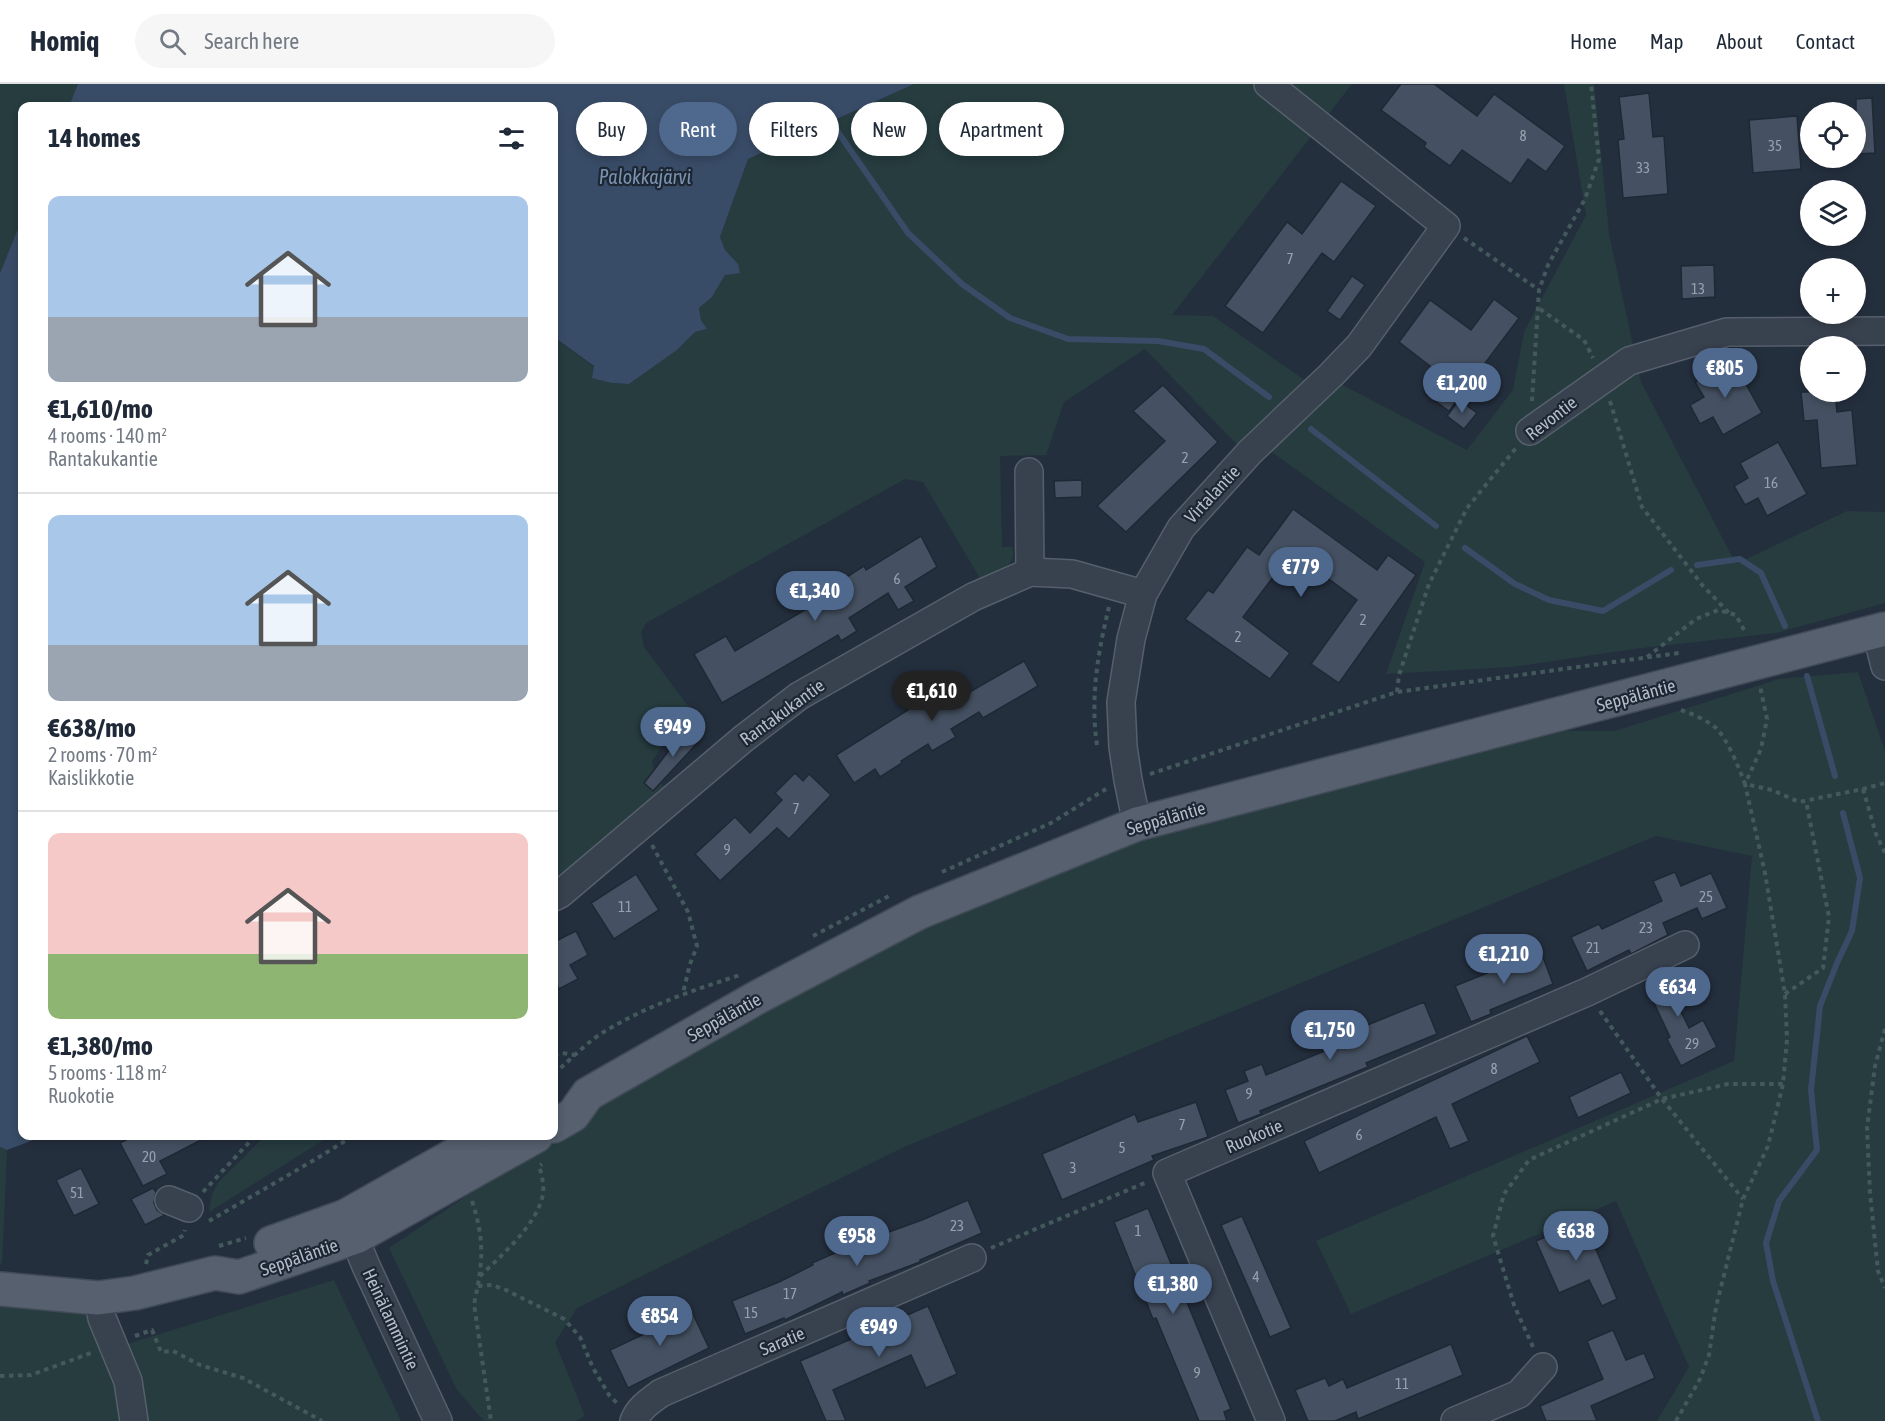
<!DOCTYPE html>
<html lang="en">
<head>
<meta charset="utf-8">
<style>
	body { margin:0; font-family:"Asap Condensed",sans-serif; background:#f6f6f7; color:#1f2937; height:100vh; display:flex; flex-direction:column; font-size:22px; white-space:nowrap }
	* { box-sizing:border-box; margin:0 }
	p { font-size:20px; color:#747a83 }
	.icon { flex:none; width:33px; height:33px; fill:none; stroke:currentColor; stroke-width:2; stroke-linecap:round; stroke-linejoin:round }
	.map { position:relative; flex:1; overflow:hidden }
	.panel { position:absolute; left:18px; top:18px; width:540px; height:1038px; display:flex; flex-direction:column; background:#fff; border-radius:12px; box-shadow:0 3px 9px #0003 }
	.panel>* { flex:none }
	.top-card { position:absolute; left:576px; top:18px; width:570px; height:54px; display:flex; gap:12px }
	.buttons { position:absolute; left:1800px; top:18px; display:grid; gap:12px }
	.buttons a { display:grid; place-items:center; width:66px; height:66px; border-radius:50%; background:#fff; box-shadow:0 3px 9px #0003; font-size:30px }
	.price { position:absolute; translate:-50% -51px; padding:0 14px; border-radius:21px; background:#4f688e; color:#fff; font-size:20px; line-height:39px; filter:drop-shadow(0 2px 3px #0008) }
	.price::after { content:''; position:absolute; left:50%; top:36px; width:18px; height:14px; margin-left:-9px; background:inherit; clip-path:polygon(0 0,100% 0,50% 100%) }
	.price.active { background:#222; color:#fff }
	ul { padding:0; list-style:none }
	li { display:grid; align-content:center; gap:12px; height:318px; padding:0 30px }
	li+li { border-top:2px solid #e0e1e3 }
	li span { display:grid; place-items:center; height:186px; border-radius:12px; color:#555 }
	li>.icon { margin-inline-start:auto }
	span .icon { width:108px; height:108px; fill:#fffc; stroke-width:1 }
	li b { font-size:26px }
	h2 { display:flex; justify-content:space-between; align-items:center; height:72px; padding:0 30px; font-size:26px }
	.pill { padding:0 21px; border-radius:27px; background:#fff; box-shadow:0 3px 9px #0003; font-size:21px; line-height:54px }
	.pill.active { background:#4f688e; color:#fff }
	header { display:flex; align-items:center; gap:36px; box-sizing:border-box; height:84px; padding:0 30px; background:#fff; border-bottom:2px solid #e0e1e3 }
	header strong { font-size:28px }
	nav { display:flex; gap:33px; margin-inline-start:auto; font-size:21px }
	.search { width:420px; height:54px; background:#f6f6f7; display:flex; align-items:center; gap:15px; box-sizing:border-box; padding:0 21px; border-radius:33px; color:#747a83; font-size:22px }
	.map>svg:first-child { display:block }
</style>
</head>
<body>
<header>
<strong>Homiq</strong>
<div class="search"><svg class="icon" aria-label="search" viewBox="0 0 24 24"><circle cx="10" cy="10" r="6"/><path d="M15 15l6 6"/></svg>Search here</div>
<nav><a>Home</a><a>Map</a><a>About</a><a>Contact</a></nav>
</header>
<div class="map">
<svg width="1885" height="1337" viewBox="0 0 1885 1337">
	<rect width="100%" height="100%" fill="#242f3e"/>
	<g fill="#263c3f">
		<path d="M0 0H78L69 22H22V135L0 189Z"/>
		<path d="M914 0H1352L1172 231 1213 232 1313 302 1244 368 1145 265 1064 318 1046 371 1000 372 1002 463H1012C1018 483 996 489 981 496L923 398 905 395 646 539 641 549 644 563 694 630 670 651 652 677 655 693 667 706 554 800V253L594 283 612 299 629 300 677 266 695 248 707 245 701 236 699 224 712 213 725 191 738 180 725 166 720 153 748 75Z"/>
		<path d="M1564 0H1594L1609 150 1641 298 1736 480 1847 427 1885 428V519L1776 549 1634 565 1512 583 1386 590 1425 478 1262 361 1333 296 1467 366 1513 306 1524 248 1586 131Z"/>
		<path d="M1858 588 1885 667V1337H1657L1689 1283 1616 1117 1351 1230 1316 1157 1734 977 1752 772 1656 752 902 1064 577 1224 555 1258 585 1332 576 1337H484L457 1306 389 1164 676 972 862 868 1169 744 1566 647H1615L1779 595Z"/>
		<path d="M265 1052H330L209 1128 212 1110 218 1099Z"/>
		<path d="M0 1063 7 1066 2 1180 0 1179Z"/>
		<path d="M334 1196 401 1337H0V1219L91 1222 108 1266Z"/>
	</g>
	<g fill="#394c67">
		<path d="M78 0H914L748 75 720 153 725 166 738 180 740 189 725 191 712 213 699 224 701 236 707 245 695 248 677 266 629 300 612 299 592 294 594 282 554 253V22H69Z"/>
		<path d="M22 135V1052H44L7 1066 0 1063V189Z"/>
	</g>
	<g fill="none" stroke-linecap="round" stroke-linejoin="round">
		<g stroke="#394c67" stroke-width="6">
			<path d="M831 38 908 149 962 200 1010 234 1068 255 1158 257 1204 265 1269 313"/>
			<path d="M1311 345 1436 442"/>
			<path d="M1465 464 1515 500 1549 516 1603 527 1671 486"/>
			<path d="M1697 481 1740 475 1761 489 1785 542"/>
			<path d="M1807 592 1835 692"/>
			<path d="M1818 1337 1773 1197 1766 1159 1779 1117 1817 1066 1811 1006 1820 922 1837 879 1852 847 1860 794 1843 729"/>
		</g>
	</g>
	<g fill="#455162" stroke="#1f2835" stroke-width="1.5">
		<path d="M1401 0H1434L1477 32 1494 10 1565 62 1546 88 1528 75 1511 100 1462 66 1450 82 1424 63 1426 59 1381 26Z"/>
		<path d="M1649 9 1653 53 1664 52 1668 110 1623 114 1618 56 1624 55 1619 13Z"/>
		<path d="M1872 14 1875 69 1856 70V15Z"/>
		<path d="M1797 32 1801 85 1753 89 1749 36Z"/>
		<path d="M1341 97 1376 122 1334 178 1322 169 1263 249 1225 222 1287 138 1302 150Z"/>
		<path d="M1714 181 1715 213 1682 215 1681 182Z"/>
		<path d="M1352 192 1365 201 1340 236 1327 227Z"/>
		<path d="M1494 215 1519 234 1449 327 1424 309 1439 289 1399 258 1430 216 1471 246Z"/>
		<path d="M1733 277 1762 329 1723 351 1713 333 1700 340 1690 321 1704 313 1695 298Z"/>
		<path d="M1163 301 1218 358 1126 448 1097 422 1165 357 1133 327Z"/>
		<path d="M1801 308H1835L1837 328 1852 326 1857 381 1821 384 1817 336 1804 337Z"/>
		<path d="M1459 316 1477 329 1464 345 1447 332Z"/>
		<path d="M1778 358 1807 410 1767 432 1758 414 1745 421 1734 402 1748 394 1740 379Z"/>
		<path d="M1082 396V413L1055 414 1054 397Z"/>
		<path d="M1293 425 1377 486 1388 471 1416 491 1339 599 1311 580 1357 516 1292 468 1243 533 1290 569 1270 595 1185 535 1208 506 1213 509 1247 463 1259 471Z"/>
		<path d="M921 452 937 483 905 503 914 517 898 526 888 509 849 534 857 547 841 557 838 551 722 619 694 570 726 552 735 567 815 520 812 515 864 482 866 486Z"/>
		<path d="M1024 577 1038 602 983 634 979 628 951 645 956 653 932 667 928 660 901 677 902 679 880 693 875 685 854 699 836 671 908 626 905 621 950 594 961 613Z"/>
		<path d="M691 643 702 654 653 707 644 699 674 660Z"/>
		<path d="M795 689 803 697 809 690 831 711 789 755 777 744 720 797 695 770 735 733 750 749 782 716 775 709Z"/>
		<path d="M1675 788 1681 802 1711 789 1727 824 1702 835 1697 824 1663 839 1668 851 1664 853 1631 870 1629 866 1587 887 1571 853 1599 840 1602 845 1662 817 1653 797Z"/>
		<path d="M636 790 659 826 614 855 591 819Z"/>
		<path d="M554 847 558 856 576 847 588 871 570 881 578 895 559 905 554 894Z"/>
		<path d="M1540 865 1553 900 1490 926 1491 930 1471 938 1455 902 1487 889 1486 887Z"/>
		<path d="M1677 882 1687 904 1673 911 1689 944 1703 936 1717 963 1681 982 1667 955 1670 953 1644 898Z"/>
		<path d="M1424 918 1437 950 1366 979 1368 983 1260 1027 1261 1030 1238 1039 1225 1006 1248 997 1244 987 1262 980 1266 991 1334 963 1328 949 1350 940 1353 947Z"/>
		<path d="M1527 952 1540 978 1452 1020 1469 1057 1450 1065 1436 1033 1319 1089 1304 1057Z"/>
		<path d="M1621 988 1631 1009 1578 1034 1569 1013Z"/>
		<path d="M1196 1018 1208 1053 1152 1072 1154 1076 1062 1116 1042 1070 1135 1030 1138 1038Z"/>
		<path d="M134 1052H209L160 1077 167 1090 143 1102 120 1059Z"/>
		<path d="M81 1084 99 1120 74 1132 56 1096Z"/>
		<path d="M153 1104 156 1108 154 1119 157 1126 165 1131 145 1141 131 1115Z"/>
		<path d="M968 1116 982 1149 920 1176V1178L869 1197 870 1199 843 1211 842 1208 785 1236 784 1234 745 1250 732 1217 779 1198 813 1181 812 1179 853 1161 922 1136Z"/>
		<path d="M1148 1124 1231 1325 1224 1328 1227 1337H1199L1156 1234 1153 1235 1114 1138Z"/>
		<path d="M1242 1132 1291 1244 1270 1253 1221 1141Z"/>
		<path d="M1584 1137 1617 1215 1602 1222 1589 1196 1559 1209 1536 1157Z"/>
		<path d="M928 1222 957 1290 926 1304 911 1271 833 1306 846 1337H826L800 1277Z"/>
		<path d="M690 1224 709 1264 628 1304 610 1266 651 1247 644 1233 659 1226 664 1236Z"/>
		<path d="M1613 1246 1626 1276 1644 1269 1655 1294 1591 1322 1597 1337H1546L1540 1322 1603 1295 1587 1257Z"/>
		<path d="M1451 1260 1463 1291 1358 1335 1356 1328 1335 1337H1308L1295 1306 1325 1294 1329 1302 1343 1295 1347 1304Z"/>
	</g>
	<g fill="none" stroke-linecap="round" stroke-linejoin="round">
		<g stroke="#565f6c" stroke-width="30">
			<g id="minor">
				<path d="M1530 347 1629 277 1727 248 1885 247"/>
				<path d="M1029 388 1030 488"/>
				<path d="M1876 547 1885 582"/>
				<path d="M1137 740 1128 696 1123 663 1121 618 1131 555 1143 510 1181 444 1250 368 1331 291 1359 262 1446 142 1268 0"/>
				<path d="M554 813 560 810 743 655 799 612 973 513 1030 488 1072 490 1143 510"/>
				<path d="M169 1116 189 1124"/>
				<path d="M347 1136 366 1182 438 1337"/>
				<path d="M98 1214 102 1234 128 1297 134 1337"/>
				<path d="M634 1337C639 1324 650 1317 661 1309L972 1174"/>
				<path d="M1271 1337 1167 1089 1587 908 1685 861"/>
				<path d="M1455 1337 1519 1310 1543 1283"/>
			</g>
		</g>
		<g stroke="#414a57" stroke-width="36">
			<g id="major">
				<path d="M554 1042 573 1031 588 1010 758 913 920 828 1137 740 1885 545"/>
				<path d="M271 1159 346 1132 488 1052"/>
				<path d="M0 1205 98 1214 135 1209 215 1189 239 1193 356 1153 536 1052"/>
			</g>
		</g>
		<g stroke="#44595c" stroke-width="4" stroke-dasharray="4.5 4.5" stroke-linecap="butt">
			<path d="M1464 154 1539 206"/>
			<path d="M1540 225 1584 256 1593 274"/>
			<path d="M1532 317 1539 206 1548 181 1585 115 1599 75 1591 0"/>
			<path d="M1610 317 1642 423 1703 502 1730 530"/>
			<path d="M1647 573 1696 535 1718 526 1736 531 1744 546"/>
			<path d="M1397 608 1399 591 1429 500 1467 424 1516 364"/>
			<path d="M1681 626C1692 630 1707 636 1716 644 1728 656 1739 684 1745 700L1772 706 1799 718 1863 705 1885 699"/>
			<path d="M1097 661C1090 615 1098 567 1109 523"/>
			<path d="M1150 690 1397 608 1679 569"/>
			<path d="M1863 705 1876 750 1885 769"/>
			<path d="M652 761 688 828 697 862 690 880 683 909"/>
			<path d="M942 788 1051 739 1106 705"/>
			<path d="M813 852 891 811"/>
			<path d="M1785 910 1823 884 1829 833 1806 717"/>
			<path d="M1600 927 1662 1015 1743 1115"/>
			<path d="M1885 945 1875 982 1867 1044 1870 1109 1878 1187 1885 1204"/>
			<path d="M554 971 562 969 575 971"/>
			<path d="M554 990C571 975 588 957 607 946 649 921 694 906 740 891"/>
			<path d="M203 1108 255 1052"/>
			<path d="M472 1117C485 1157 483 1179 474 1220L491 1337"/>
			<path d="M209 1137 316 1075 353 1052"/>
			<path d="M219 1162 246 1154"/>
			<path d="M991 1164 1147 1098"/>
			<path d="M146 1180 148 1171 184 1151 185 1146"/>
			<path d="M480 1192C501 1172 538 1140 543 1110 544 1100 542 1091 539 1082L542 1080"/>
			<path d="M478 1202 492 1201 506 1206 564 1235 580 1253 593 1284 609 1311 617 1319"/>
			<path d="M135 1252 152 1246 161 1268 173 1267 200 1281 243 1294 322 1337"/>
			<path d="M1533 1263 1514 1221 1493 1152 1504 1110 1529 1076 1662 1015 1728 1000H1783"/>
			<path d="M0 1292 31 1291 91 1269"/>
			<path d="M1676 1337 1700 1295 1709 1271 1716 1223 1743 1115 1768 1062 1783 1000 1787 955 1785 910 1765 789 1745 700 1761 665 1767 635 1760 602"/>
		</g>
		<use href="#minor" stroke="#38414e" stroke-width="27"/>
		<use href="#major" stroke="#56606e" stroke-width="33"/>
	</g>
	<g text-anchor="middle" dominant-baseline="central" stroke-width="4.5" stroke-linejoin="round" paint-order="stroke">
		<g font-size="15" fill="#98a1af">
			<text x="1523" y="51">8</text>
			<text x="1775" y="61">35</text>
			<text x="1643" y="83">33</text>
			<text x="1290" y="174">7</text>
			<text x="1698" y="204">13</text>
			<text x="1185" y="373">2</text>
			<text x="1771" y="398">16</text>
			<text x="897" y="494">6</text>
			<text x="1363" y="535">2</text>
			<text x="1238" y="552">2</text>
			<text x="796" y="724">7</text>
			<text x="727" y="765">9</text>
			<text x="1706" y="812">25</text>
			<text x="625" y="822">11</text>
			<text x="1646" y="843">23</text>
			<text x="1593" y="863">21</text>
			<text x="1692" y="959">29</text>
			<text x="1494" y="984">8</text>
			<text x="1249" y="1009">9</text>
			<text x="1182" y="1040">7</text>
			<text x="1359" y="1050">6</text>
			<text x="1122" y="1063">5</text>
			<text x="149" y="1072">20</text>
			<text x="1073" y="1083">3</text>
			<text x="77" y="1108">51</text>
			<text x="957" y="1141">23</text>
			<text x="1138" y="1146">1</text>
			<text x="1256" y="1192">4</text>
			<text x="790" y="1209">17</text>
			<text x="751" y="1228">15</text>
			<text x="1197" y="1288">9</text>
			<text x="1402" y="1299">11</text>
		</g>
		<g font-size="18" fill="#b4bcc9" stroke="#1d2633">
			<text transform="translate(1551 334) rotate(-38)">Revontie</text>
			<text transform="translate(1212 410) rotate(-47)">Virtalantie</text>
			<text transform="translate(1636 611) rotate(-15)">Seppäläntie</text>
			<text transform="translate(782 628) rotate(-36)">Rantakukantie</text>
			<text transform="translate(1166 734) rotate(-16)">Seppäläntie</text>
			<text transform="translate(724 933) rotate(-29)">Seppäläntie</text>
			<text transform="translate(1254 1052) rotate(-23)">Ruokotie</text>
			<text transform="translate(299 1173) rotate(-19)">Seppäläntie</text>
			<text transform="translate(391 1235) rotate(65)">Heinälammintie</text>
			<text transform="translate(782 1257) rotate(-23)">Saratie</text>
		</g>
		<g font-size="20" font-style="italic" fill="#7c92b1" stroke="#1d2633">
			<text x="645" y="92">Palokkajärvi</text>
		</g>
	</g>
</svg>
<div class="buttons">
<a><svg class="icon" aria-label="locate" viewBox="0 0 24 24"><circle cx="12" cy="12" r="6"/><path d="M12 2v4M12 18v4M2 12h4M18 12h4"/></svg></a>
<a><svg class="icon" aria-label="layers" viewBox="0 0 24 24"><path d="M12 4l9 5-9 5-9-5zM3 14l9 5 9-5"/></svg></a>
<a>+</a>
<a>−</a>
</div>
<b class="price" style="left:1725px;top:315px">€805</b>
<b class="price" style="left:1462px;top:330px">€1,200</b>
<b class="price" style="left:1301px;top:514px">€779</b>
<b class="price" style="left:815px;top:538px">€1,340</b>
<b class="price active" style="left:932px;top:638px">€1,610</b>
<b class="price" style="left:673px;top:674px">€949</b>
<b class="price" style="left:1504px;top:901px">€1,210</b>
<b class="price" style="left:1678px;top:934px">€634</b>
<b class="price" style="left:1330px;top:977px">€1,750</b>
<b class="price" style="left:1576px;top:1178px">€638</b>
<b class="price" style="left:857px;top:1183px">€958</b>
<b class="price" style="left:1173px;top:1231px">€1,380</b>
<b class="price" style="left:660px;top:1263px">€854</b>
<b class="price" style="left:879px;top:1274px">€949</b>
<div class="top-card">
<a class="pill">Buy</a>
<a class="pill active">Rent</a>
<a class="pill">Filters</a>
<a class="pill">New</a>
<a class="pill">Apartment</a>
</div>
<section class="panel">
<h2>14 homes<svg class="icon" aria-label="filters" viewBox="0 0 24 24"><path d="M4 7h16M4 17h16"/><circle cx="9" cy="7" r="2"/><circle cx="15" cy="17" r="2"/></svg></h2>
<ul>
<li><span style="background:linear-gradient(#a9c7e8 65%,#9aa5b1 0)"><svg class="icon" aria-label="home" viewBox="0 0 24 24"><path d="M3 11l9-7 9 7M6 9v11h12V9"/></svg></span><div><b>€1,610/mo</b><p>4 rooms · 140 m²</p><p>Rantakukantie</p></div></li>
<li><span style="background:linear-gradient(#a9c7e8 70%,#9aa5b1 0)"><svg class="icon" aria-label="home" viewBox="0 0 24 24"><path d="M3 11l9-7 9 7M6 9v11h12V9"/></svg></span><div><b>€638/mo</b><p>2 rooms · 70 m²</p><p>Kaislikkotie</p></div></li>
<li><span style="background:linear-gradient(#f6c9c9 65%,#8fb573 0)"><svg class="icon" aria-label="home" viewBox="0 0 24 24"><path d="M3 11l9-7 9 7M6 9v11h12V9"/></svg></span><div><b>€1,380/mo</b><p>5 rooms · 118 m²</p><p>Ruokotie</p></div></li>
</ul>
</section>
</div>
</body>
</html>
